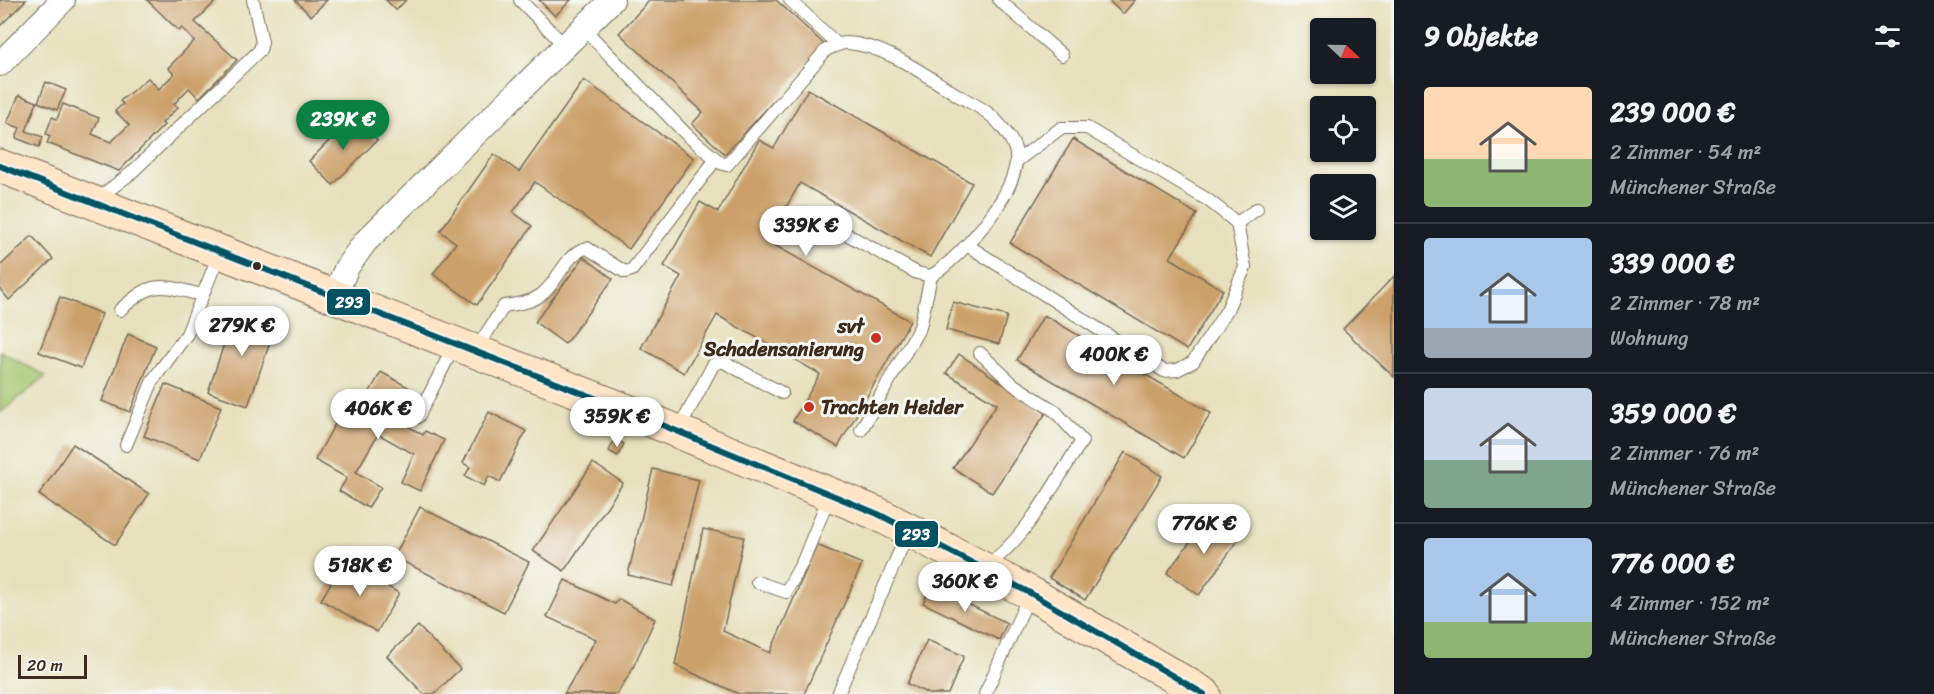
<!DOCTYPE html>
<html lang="de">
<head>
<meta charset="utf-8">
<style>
	body { margin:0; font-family:Sriracha,sans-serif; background:#20242c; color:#f1f3f6; height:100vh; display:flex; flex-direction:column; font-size:22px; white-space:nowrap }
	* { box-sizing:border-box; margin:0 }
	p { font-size:20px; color:#9ea1a6 }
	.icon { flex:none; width:33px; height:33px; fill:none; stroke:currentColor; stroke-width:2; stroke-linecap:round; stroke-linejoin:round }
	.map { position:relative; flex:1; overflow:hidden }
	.sheet { display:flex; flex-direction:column; background:#171b24; width:540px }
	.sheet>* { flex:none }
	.needle { width:39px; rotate:112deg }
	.controls { position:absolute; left:1310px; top:18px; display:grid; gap:12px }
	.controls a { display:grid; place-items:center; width:66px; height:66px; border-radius:6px; background:#171b24; box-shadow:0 2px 4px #0004; font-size:30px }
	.scale { position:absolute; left:18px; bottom:15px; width:69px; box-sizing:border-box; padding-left:6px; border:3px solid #3b2a1e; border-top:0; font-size:16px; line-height:21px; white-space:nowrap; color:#3b2a1e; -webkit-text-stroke:4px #f6f6f2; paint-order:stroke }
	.price { position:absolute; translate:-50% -51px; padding:0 14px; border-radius:21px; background:#fff; color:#222; font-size:20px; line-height:39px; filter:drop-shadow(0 2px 3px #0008) }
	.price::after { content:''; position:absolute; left:50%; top:36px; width:18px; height:14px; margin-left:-9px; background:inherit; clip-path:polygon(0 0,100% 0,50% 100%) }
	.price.current { background:#0b8043; color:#fff }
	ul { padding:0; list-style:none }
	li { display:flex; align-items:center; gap:18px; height:150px; padding:0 30px }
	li+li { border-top:2px solid #363941 }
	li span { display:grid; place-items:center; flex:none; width:168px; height:120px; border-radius:6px; color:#555 }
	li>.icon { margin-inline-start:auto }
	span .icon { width:72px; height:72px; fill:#fffc; stroke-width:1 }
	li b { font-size:26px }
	h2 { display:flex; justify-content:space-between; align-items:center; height:72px; padding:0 30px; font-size:26px }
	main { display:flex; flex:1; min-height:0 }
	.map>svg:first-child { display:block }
</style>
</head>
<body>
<main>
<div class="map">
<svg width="1394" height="694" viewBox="0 0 1394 694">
	<rect width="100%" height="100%" fill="#f6f6f2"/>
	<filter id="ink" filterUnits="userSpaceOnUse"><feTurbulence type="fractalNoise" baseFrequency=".0167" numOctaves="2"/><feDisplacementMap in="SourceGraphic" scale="12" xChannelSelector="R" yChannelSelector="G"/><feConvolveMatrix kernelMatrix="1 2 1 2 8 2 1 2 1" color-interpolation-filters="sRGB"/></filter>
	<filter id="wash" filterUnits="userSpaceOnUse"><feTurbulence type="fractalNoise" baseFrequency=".008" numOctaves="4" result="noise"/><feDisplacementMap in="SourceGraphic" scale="24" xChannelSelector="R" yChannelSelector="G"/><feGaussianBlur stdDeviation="1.35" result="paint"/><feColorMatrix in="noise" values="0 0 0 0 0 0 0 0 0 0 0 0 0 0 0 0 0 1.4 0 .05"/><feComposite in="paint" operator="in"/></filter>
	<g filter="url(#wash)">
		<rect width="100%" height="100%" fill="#e7e0bc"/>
		<path fill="#a6c66e" stroke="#707846" stroke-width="1.5" d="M0 351 46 376 0 413Z"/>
		<g id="blocks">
			<g fill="#cca06a">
				<path d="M0 0H26L0 26Z"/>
				<path d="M147 0H217L195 22 237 60 199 98 189 88 174 104 178 107 162 123 164 125 119 171 47 143 50 136 46 134 52 117 57 119 63 104 99 118 92 134 111 142 129 125 115 111 123 104 120 101 148 78 159 89 174 74 168 68 194 41 182 28 179 31Z"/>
				<path d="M295 0H327L311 16Z"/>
				<path d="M386 0H406L396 10Z"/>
				<path d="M539 0H571L555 16Z"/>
				<path d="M650 0H776L825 45 725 154 692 124 703 112 619 33Z"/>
				<path d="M1108 0H1135L1123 14Z"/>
				<path d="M584 80 694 158 629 249 535 182 513 212 532 226 477 305 433 274 456 243 440 231 494 154 519 172Z"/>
				<path d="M46 82 66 90 57 110 38 102Z"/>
				<path d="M808 89 972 183 930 257 800 183 767 241 910 321 838 447 793 421 820 374 717 315 684 373 641 348 681 276 664 266 700 202 718 212 759 140 774 148Z"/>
				<path d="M19 95 37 102 26 131 43 137 39 147 16 138 20 128 7 123Z"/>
				<path d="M354 116 377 140 333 185 309 161Z"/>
				<path d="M1073 139 1197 214 1170 258 1223 290 1187 350 1010 243Z"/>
				<path d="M32 236 53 259 9 300 0 289V266Z"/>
				<path d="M584 257 613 279 565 344 535 322Z"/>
				<path d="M1394 276V377L1343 329Z"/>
				<path d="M60 297 102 314 81 368 39 352Z"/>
				<path d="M953 302 1007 316 999 344 946 330Z"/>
				<path d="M236 308 277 322 248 406 208 392Z"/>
				<path d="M1044 315 1211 413 1184 458 1017 360Z"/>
				<path d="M128 334 156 346 130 412 102 401Z"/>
				<path d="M959 354 1046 413 992 493 953 468 997 404 946 373Z"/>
				<path d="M381 372 415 391 399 421 423 435 425 431 444 440 420 491 401 482 414 454 378 434 356 472 381 487 368 508 339 491 347 478 315 460 341 413 354 420Z"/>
				<path d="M165 384 221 407 200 459 144 436Z"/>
				<path d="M489 412 526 431 500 482 489 476 484 486 465 476 470 467 463 463Z"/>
				<path d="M615 439 624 444 618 456 609 451Z"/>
				<path d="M73 444 149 494 115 545 39 495Z"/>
				<path d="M1125 452 1162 476 1085 600 1049 578Z"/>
				<path d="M593 463 623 483 564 571 533 551Z"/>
				<path d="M653 469 699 480 673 586 628 575Z"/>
				<path d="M420 507 529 562 504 612 394 557Z"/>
				<path d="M1210 514 1241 536 1199 595 1167 573Z"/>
				<path d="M703 529 744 537 723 631 770 653 817 545 862 564 804 694H739L675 665Z"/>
				<path d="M343 562 399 593 377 632 321 600Z"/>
				<path d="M565 580 615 604 619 599 655 619 631 672 617 694H564L596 639 547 617Z"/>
				<path d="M931 586 1007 623 999 640 923 603Z"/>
				<path d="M418 626 460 669 434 694H424L387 656Z"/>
				<path d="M927 640 964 656 948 694H929L907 684Z"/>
			</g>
		</g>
	</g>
	<g filter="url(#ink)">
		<use href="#blocks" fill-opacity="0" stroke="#776a55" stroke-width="1.5"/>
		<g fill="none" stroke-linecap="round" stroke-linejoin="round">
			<g stroke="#776a55" stroke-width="14">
				<g id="lane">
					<path d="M520 0 566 47"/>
					<path d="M790 0 838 45"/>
					<path d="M999 0 1062 55"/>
					<path d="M584 29 688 136 721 163 727 165 826 50C833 47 841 42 848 43 888 46 926 76 959 96 969 102 981 107 990 115 998 121 1009 135 1013 144 1032 180 960 259 931 276L917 273 819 219"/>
					<path d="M97 199 130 174 260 50 262 42 253 0"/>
					<path d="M1237 223 1257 209"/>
					<path d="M967 245 1164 371 1177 370 1193 362 1227 310 1245 267 1237 223 1208 200 1087 128H1061L1018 160"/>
					<path d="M120 310C155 279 159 285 202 295"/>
					<path d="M475 351 504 306C516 304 530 303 541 295 559 282 565 253 587 248L625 272 632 270 716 159"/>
					<path d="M980 353 1014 385 1055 411 1082 441C1055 481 1026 541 984 567"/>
					<path d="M418 417 454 346"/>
					<path d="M861 430 920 327 931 276"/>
					<path d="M678 431 713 365 722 361 782 393"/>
					<path d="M126 445 153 380 187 334 220 252"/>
					<path d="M757 582 786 592 803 561 830 494"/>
					<path d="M838 694 909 530"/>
					<path d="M985 694 1030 594"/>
				</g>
			</g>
			<g stroke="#776a55" stroke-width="26">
				<g id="street">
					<path d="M0 64 63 0"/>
					<path d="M334 297 347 267 365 242 612 0"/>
				</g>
			</g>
			<g stroke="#776a55" stroke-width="35">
				<path id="secondary" d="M0 166 633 413 878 514 1030 593 1204 694"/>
			</g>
			<use href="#lane" stroke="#fff" stroke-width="12"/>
			<use href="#street" stroke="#fff" stroke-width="24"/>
			<use href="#secondary" stroke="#ffe4c6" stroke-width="33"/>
			<g stroke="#f6f6f2" stroke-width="10">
				<path id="bus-1" d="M0 166 633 413 878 514 1030 593 1204 694"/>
			</g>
			<use href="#bus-1" stroke="#005262" stroke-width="6"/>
		</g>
	</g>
	<circle fill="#3b2a1e" stroke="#f6f6f2" stroke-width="2" cx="257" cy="266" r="5"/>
	<g fill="#c8321e" stroke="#f6f6f2" stroke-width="2">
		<circle cx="876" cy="338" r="6"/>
		<circle cx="809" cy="407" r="6"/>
	</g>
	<g text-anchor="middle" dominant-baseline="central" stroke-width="6" stroke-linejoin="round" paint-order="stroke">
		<g font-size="20" font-weight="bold" fill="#3b2a1e" stroke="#f6f6f2" text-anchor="end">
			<text x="864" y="326">svt<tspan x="864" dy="23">Schadensanierung</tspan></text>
			<text x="821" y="407" text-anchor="start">Trachten Heider</text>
		</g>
	</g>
	<g stroke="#f6f6f2" stroke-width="2">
		<rect x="326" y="288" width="45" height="28" rx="6" fill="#005262"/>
		<rect x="894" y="520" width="45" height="28" rx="6" fill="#005262"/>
	</g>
	<g font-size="16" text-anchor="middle" font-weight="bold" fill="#fff">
		<text x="349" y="308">293</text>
		<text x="916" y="540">293</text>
	</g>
</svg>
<div class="controls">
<a><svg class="needle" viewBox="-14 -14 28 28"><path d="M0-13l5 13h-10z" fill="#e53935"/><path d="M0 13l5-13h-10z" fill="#9ea1a6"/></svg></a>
<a><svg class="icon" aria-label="locate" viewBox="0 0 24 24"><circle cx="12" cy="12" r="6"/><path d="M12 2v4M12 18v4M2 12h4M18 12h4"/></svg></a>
<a><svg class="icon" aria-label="layers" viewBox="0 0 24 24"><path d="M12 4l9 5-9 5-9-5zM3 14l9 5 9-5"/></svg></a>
</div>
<div class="scale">20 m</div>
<b class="price current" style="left:343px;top:151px">239K €</b>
<b class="price" style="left:806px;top:257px">339K €</b>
<b class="price" style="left:242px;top:357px">279K €</b>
<b class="price" style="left:1114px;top:386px">400K €</b>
<b class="price" style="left:378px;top:440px">406K €</b>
<b class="price" style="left:617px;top:448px">359K €</b>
<b class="price" style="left:1204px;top:555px">776K €</b>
<b class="price" style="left:360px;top:597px">518K €</b>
<b class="price" style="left:965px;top:613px">360K €</b>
</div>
<section class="sheet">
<h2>9 Objekte<svg class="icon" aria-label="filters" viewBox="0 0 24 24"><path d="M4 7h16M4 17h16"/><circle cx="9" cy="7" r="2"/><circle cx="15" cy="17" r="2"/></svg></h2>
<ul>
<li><span style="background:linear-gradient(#ffd9b3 60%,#8fb573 0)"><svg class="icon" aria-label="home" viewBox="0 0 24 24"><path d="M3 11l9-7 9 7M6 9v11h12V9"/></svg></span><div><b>239 000 €</b><p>2 Zimmer · 54 m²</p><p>Münchener Straße</p></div></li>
<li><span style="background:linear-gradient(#a9c7e8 75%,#9aa5b1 0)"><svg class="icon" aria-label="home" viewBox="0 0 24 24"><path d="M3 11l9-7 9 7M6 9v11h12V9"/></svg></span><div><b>339 000 €</b><p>2 Zimmer · 78 m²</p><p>Wohnung</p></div></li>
<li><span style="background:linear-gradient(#c9d6e8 60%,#7fa58c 0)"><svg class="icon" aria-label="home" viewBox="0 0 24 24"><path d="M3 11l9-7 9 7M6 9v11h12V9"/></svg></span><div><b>359 000 €</b><p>2 Zimmer · 76 m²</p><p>Münchener Straße</p></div></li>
<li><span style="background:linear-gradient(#a9c7e8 70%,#8fb573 0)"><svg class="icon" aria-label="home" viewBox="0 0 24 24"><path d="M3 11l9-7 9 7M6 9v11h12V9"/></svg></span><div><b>776 000 €</b><p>4 Zimmer · 152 m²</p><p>Münchener Straße</p></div></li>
</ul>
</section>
</main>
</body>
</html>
